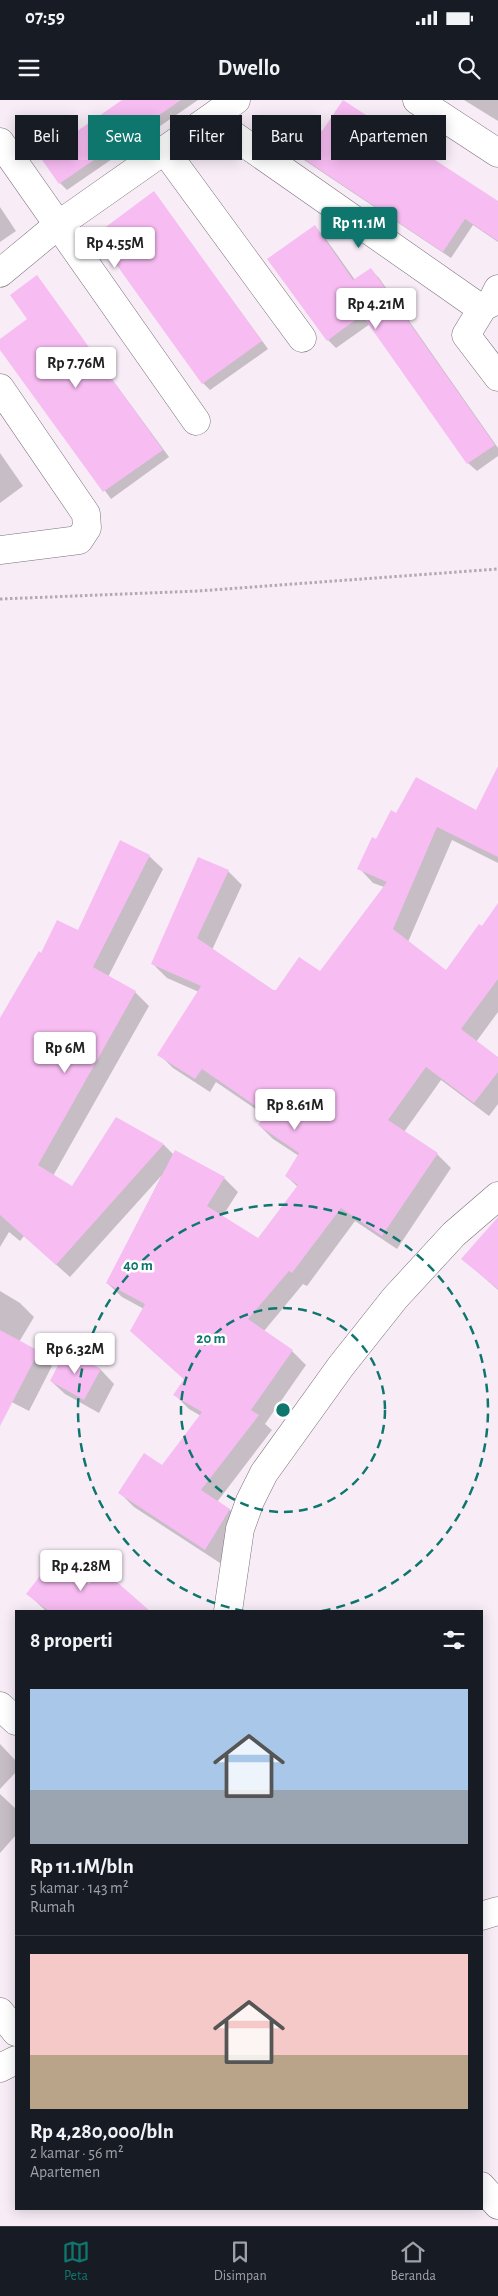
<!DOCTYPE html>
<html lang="id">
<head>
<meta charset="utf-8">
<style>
	body { margin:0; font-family:"Alegreya Sans",sans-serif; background:#242831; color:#f1f3f6; height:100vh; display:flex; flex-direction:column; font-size:19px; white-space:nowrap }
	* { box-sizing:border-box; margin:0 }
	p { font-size:16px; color:#9ea1a6 }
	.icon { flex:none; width:28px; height:28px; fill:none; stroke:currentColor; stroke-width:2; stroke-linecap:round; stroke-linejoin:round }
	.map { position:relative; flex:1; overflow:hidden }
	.sheet { position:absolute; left:15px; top:1510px; width:468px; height:600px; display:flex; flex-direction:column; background:#171b24; border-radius:0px; box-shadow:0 2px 12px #0003 }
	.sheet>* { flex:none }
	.banner { position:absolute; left:15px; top:15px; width:469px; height:45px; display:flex; gap:10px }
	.price { position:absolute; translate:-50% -42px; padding:0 11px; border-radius:5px; background:#fff; color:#222; font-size:16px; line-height:32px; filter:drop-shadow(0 1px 2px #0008) }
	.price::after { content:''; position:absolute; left:50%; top:30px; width:15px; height:11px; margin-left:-8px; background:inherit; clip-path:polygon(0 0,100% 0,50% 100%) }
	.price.selected { background:#0f766e; color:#fff }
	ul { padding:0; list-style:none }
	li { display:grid; align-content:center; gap:10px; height:265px; padding:0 15px }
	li+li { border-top:1px solid #363941 }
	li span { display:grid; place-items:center; height:155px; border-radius:0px; color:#555 }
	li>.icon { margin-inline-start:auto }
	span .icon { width:90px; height:90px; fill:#fffc; stroke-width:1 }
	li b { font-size:21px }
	h2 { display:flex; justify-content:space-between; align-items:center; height:60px; padding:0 15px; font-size:21px }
	.pill { padding:0 18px; border-radius:0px; background:#171b24; box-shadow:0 2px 12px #0003; font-size:18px; line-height:45px }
	.pill.selected { background:#0f766e; color:#fff }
	.status { display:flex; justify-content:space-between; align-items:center; height:35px; padding:0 25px; background:#171b24; direction:ltr }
	.status svg { height:14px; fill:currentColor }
	header { display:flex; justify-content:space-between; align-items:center; height:65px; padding:0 15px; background:#171b24; font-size:22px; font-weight:700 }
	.tab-bar { display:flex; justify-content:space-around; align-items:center; height:70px; border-top:1px solid #363941; background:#171b24; font-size:14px; color:#9ea1a6 }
	.tab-bar a { display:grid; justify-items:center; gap:2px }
	.tab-bar .selected { color:#0f766e }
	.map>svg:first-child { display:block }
</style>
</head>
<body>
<div class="status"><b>07:59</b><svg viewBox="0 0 49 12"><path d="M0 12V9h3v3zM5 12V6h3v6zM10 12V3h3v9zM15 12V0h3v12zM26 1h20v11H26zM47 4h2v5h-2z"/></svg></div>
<header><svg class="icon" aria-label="menu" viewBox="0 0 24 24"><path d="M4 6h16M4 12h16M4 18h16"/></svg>Dwello<svg class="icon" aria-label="search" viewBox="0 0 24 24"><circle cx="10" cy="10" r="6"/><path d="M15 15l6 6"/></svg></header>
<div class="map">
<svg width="498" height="2126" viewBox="0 0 498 2126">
	<rect width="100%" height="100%" fill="#f8edf7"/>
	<g fill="#0003">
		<path d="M124 0H198L67 90 60 83Z"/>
		<path d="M464 0H498V21Z"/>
		<path d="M322 33 498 103V142L473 125 451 158 298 56 290 49Z"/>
		<path d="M154 93 268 249 210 290 203 283Z"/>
		<path d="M0 107 16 131 0 142Z"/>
		<path d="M314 127 323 135 355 180 371 170 379 178 498 348V356L477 371 468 363 370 224 336 248 328 240Z"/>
		<path d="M37 177 169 357 111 399 0 247V240L29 219Z"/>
		<path d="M0 353 23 386 0 403Z"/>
		<path d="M498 695V763L452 740 408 842 446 872 498 806V912L476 942 498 958V1004L489 1016 441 980 404 1032 437 1054 451 1068 397 1149 355 1121 307 1186 303 1184 264 1231 292 1251 306 1265 265 1324 272 1330 217 1402 230 1410 244 1424 220 1463 134 1407 120 1393 162 1366 201 1316 189 1309 175 1295 185 1280 146 1245 144 1209 122 1197 107 1183 162 1075 70 1177 24 1136 20 1141 9 1132 0 1147V920L41 854 78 832 149 756 163 769 108 877 135 892 149 906 53 1076 73 1087 117 1019 164 1045 174 1055 224 1078 238 1092 222 1117 258 1139 298 1087 286 1076 299 1056 273 1039 259 1025 266 1016 216 982 210 992 173 968 159 954 199 892 167 878 153 864 228 771 242 785 212 850 276 892 321 873 384 787 373 783 359 768 376 740 397 715 477 712Z"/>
		<path d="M498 1127V1190L463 1159Z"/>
		<path d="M0 1191 20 1203 34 1217 19 1242 38 1252 52 1266 29 1311 0 1296Z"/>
		<path d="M67 1251 101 1270 114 1284 99 1313 65 1294 51 1281Z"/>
		<path d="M89 1486 141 1505 148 1511H46L28 1494Z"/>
		<path d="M0 1644 16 1661V1672L0 1689Z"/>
		<path d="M0 1694 16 1709V1735L0 1753Z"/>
	</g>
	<g fill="#f7bcf2">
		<path d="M122 0H181L59 84 40 57Z"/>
		<path d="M343 0 498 101V141L465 119 443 152 289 49 307 21 322 31Z"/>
		<path d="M154 91 262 241 202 284 95 135Z"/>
		<path d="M315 125 353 180 371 168 495 345 467 364 362 215 327 241 267 159Z"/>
		<path d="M37 175 163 350 103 392 0 250V239L27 219 10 195Z"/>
		<path d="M498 666V757L437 727 393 829 446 870 479 824 482 826 498 803V879L461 929 498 957V972L474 1003 426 967 388 1020 438 1053 382 1136 341 1108 292 1173 289 1171 248 1219 293 1250 251 1310 259 1315 201 1390 230 1409 205 1450 118 1393 144 1353 162 1365 202 1312 173 1295 184 1279 130 1231 145 1204 106 1183 175 1050 225 1077 207 1106 258 1138 298 1085 285 1076 299 1053 258 1025 266 1013 202 969 195 979 157 955 201 886 151 864 198 757 229 770 197 838 273 890H276L299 857 320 871 387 782 357 769 372 737 376 739 391 710 396 713 416 677 476 710Z"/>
		<path d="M120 740 150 755 93 867 136 891 38 1065 72 1086 116 1017 164 1044 56 1165 0 1115V918L39 851 41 853 57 820 78 830Z"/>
		<path d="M498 1117V1189L461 1159Z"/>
		<path d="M0 1230 39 1251 0 1326Z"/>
		<path d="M66 1250 101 1269 84 1300 50 1281Z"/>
		<path d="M54 1458 89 1484 102 1469 150 1511H49L26 1494Z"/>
	</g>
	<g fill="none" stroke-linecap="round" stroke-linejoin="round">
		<g stroke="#7a7079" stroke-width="29">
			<g id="minor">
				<path d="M417 0 498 53"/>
				<path d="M210 19 476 205 483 207 491 203 498 189"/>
				<path d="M0 42 196 321"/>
				<path d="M165 51 302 238"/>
				<path d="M0 173 58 125 236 0"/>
				<path d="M483 207 466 235 498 277"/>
				<path d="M0 288 86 414 87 428 79 440 0 450"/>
				<path d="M228 1511 240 1429 250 1401 264 1373 341 1266 395 1198 454 1134 498 1096"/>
				<path d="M0 1606 16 1621"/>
				<path d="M0 1912 16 1932"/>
				<path d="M481 2086 498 2105"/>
			</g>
		</g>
		<g stroke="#7a7079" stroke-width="29">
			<g id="major">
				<path d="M481 1816 498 1811"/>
				<path d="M0 1968 16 1960"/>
			</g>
		</g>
		<path stroke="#b2aab1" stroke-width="3" stroke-dasharray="2.5 2.5" stroke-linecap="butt" d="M0 499 198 491 498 469"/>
		<use href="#minor" stroke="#fff" stroke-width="28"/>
		<use href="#major" stroke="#fff" stroke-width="28"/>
	</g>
	<g fill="none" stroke="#0f766e" stroke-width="2.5" stroke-dasharray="9 6">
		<circle cx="283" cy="1310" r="102"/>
		<path d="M244 1511A205 205 0 1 1 322 1511"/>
	</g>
	<circle cx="283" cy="1310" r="8" fill="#0f766e" stroke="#fefefe" stroke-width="2.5"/>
	<g font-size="15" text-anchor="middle" font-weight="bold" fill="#0f766e" stroke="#fefefe" stroke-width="5" stroke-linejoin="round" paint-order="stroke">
		<text x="138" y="1170">40 m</text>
		<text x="211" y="1243">20 m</text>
	</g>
</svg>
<b class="price selected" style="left:359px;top:149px">Rp 11.1M</b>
<b class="price" style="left:115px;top:169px">Rp 4.55M</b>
<b class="price" style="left:376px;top:230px">Rp 4.21M</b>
<b class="price" style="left:76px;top:289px">Rp 7.76M</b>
<b class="price" style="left:65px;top:974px">Rp 6M</b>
<b class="price" style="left:295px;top:1031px">Rp 8.61M</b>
<b class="price" style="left:75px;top:1275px">Rp 6.32M</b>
<b class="price" style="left:81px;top:1492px">Rp 4.28M</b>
<div class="banner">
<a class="pill">Beli</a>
<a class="pill selected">Sewa</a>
<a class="pill">Filter</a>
<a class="pill">Baru</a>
<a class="pill">Apartemen</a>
</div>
<section class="sheet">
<h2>8 properti<svg class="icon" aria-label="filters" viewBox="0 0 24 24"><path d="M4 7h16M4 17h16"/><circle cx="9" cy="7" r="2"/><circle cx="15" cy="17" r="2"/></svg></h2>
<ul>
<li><span style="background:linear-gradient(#a9c7e8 65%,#9aa5b1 0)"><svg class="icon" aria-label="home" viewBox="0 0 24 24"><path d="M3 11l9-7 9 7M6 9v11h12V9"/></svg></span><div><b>Rp 11.1M/bln</b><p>5 kamar · 143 m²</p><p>Rumah</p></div></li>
<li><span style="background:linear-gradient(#f6c9c9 65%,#b9a48a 0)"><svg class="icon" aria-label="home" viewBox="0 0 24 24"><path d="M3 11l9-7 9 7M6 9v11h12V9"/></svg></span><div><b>Rp 4,280,000/bln</b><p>2 kamar · 56 m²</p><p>Apartemen</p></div></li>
</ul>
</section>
</div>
<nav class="tab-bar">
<a class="selected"><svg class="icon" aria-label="map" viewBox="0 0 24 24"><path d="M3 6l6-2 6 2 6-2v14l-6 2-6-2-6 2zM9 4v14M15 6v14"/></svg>Peta</a>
<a><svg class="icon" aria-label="saved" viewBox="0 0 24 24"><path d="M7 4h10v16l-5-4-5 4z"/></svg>Disimpan</a>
<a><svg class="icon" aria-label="home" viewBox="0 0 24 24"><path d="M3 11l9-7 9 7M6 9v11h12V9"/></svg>Beranda</a>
</nav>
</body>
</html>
